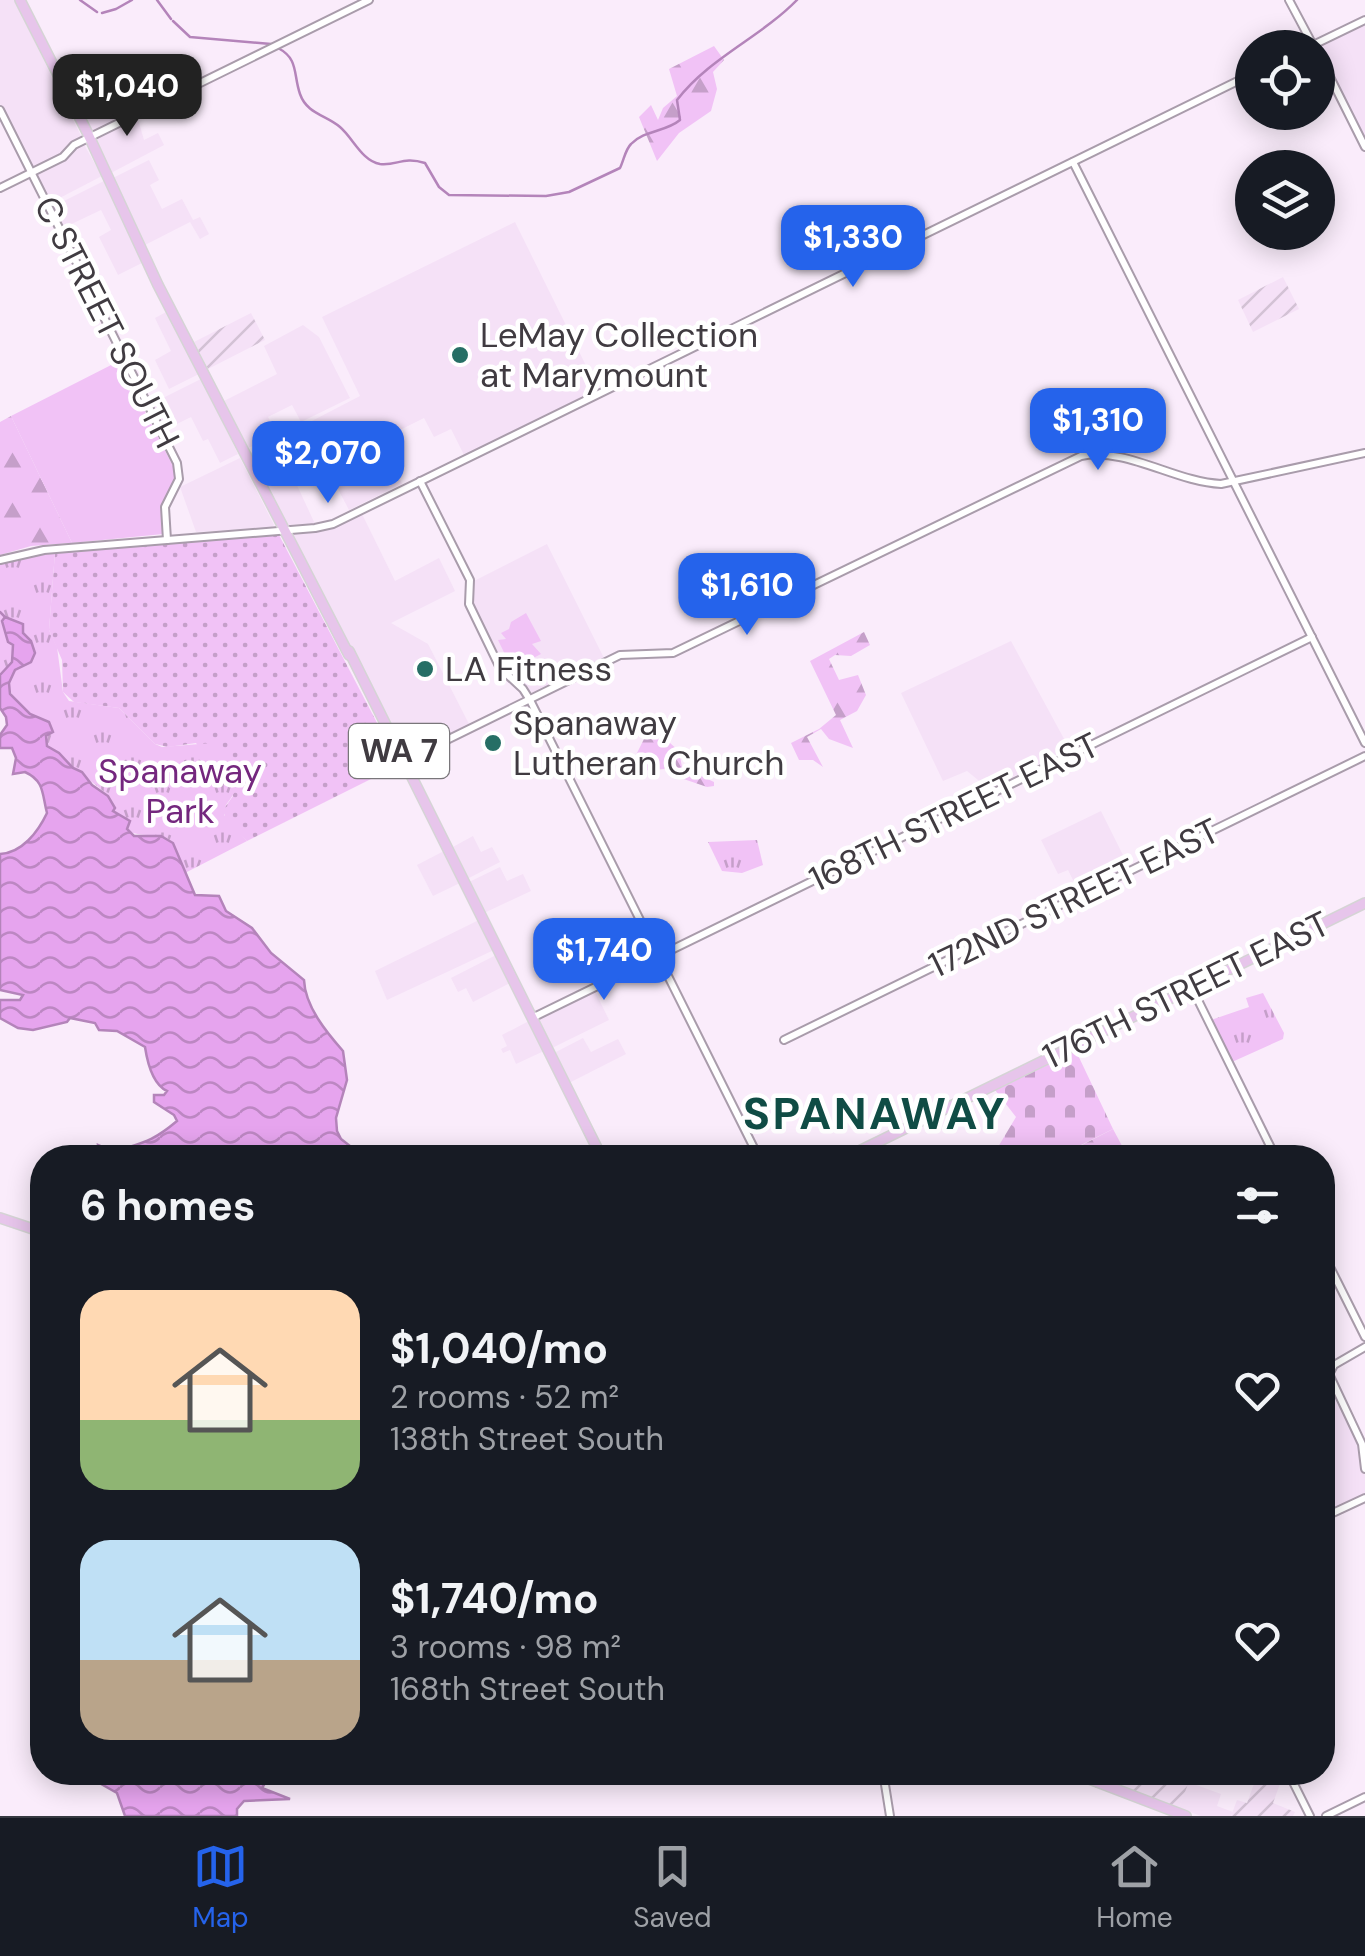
<!DOCTYPE html>
<html lang="en">
<head>
<meta charset="utf-8">
<style>
	body { margin:0; font-family:"DM Sans",sans-serif; background:#20242c; color:#f1f3f6; height:100vh; display:flex; flex-direction:column; font-size:38px; white-space:nowrap }
	* { box-sizing:border-box; margin:0 }
	p { font-size:32px; color:#9ea1a6 }
	.icon { flex:none; width:55px; height:55px; fill:none; stroke:currentColor; stroke-width:2; stroke-linecap:round; stroke-linejoin:round }
	.map { position:relative; flex:1; overflow:hidden }
	.panel { position:absolute; left:30px; top:1145px; width:1305px; height:640px; display:flex; flex-direction:column; background:#171b24; border-radius:40px; box-shadow:0 5px 25px #0003 }
	.panel>* { flex:none }
	.tools { position:absolute; left:1235px; top:30px; display:grid; gap:20px }
	.tools a { display:grid; place-items:center; width:100px; height:100px; border-radius:50%; background:#171b24; box-shadow:0 5px 25px #0003; font-size:50px }
	.price { position:absolute; translate:-50% -85px; padding:0 22px; border-radius:20px; background:#2563eb; color:#fff; font-size:32px; line-height:65px; filter:drop-shadow(0 2px 5px #0008) }
	.price::after { content:''; position:absolute; left:50%; top:60px; width:30px; height:22px; margin-left:-15px; background:inherit; clip-path:polygon(0 0,100% 0,50% 100%) }
	.price.on { background:#222; color:#fff }
	ul { padding:0; list-style:none }
	li { display:flex; align-items:center; gap:30px; height:250px; padding:0 50px }
	li span { display:grid; place-items:center; flex:none; width:280px; height:200px; border-radius:30px; color:#555 }
	li>.icon { margin-inline-start:auto }
	span .icon { width:120px; height:120px; fill:#fffc; stroke-width:1 }
	li b { font-size:42px }
	h2 { display:flex; justify-content:space-between; align-items:center; height:120px; padding:0 50px; font-size:42px }
	.tab-bar { display:flex; justify-content:space-around; align-items:center; height:140px; border-top:2px solid #363941; background:#171b24; font-size:28px; color:#9ea1a6 }
	.tab-bar a { display:grid; justify-items:center; gap:5px }
	.tab-bar .on { color:#2563eb }
	.map>svg:first-child { display:block }
</style>
</head>
<body>
<div class="map">
<svg width="1365" height="1816" viewBox="0 0 1365 1816">
	<defs>
		<pattern id="industrial-furrows" width="10" height="10" patternUnits="userSpaceOnUse" patternTransform="scale(2.5)"><rect width="10" height="10" fill="#f5e1f7"/><path d="M-1 1l2-2M0 10L10 0M9 11l2-2" fill="none" stroke="#d3c2d5"/></pattern>
		<pattern id="grass-dots" width="8" height="8" patternUnits="userSpaceOnUse" patternTransform="scale(2.5)"><rect width="8" height="8" fill="#f1c2f6"/><path d="M2 2h.1M6 6h.1" fill="none" stroke="#c59fc9" stroke-width="1.8" stroke-linecap="round"/></pattern>
		<pattern id="forest-firs" width="22" height="20" patternUnits="userSpaceOnUse" patternTransform="scale(2.5)"><rect width="22" height="20" fill="#f1c2f6"/><path d="M5 1l3.5 6h-7zM16 11l3.5 6h-7z" fill="#c59fc9"/></pattern>
		<pattern id="cemetery-stones" width="16" height="16" patternUnits="userSpaceOnUse" patternTransform="scale(2.5)"><rect width="16" height="16" fill="#f1c2f6"/><path d="M2 7V4a2 2 0 0 1 4 0v3zM10 15v-3a2 2 0 0 1 4 0v3z" fill="#c59fc9"/></pattern>
		<pattern id="park-tufts" width="24" height="20" patternUnits="userSpaceOnUse" patternTransform="scale(2.5)"><rect width="24" height="20" fill="#f1c2f6"/><path d="M3 7l-1-3M5 7V3M7 7l1-3M15 17l-1-3M17 17v-4M19 17l1-3" fill="none" stroke="#c59fc9"/></pattern>
		<pattern id="water-waves" width="16" height="10" patternUnits="userSpaceOnUse" patternTransform="scale(2.5)"><rect width="16" height="10" fill="#e6a4ee"/><path d="M0 5q4-4 8 0t8 0" fill="none" stroke="#bc87c2"/></pattern>
	</defs>
	<rect width="100%" height="100%" fill="#faecfb"/>
	<g fill="#f5e1f7">
		<path d="M0 0H14L82 138 68 145 59 156 32 169 0 104Z"/>
		<path d="M1365 22V141L1319 48 1320 43Z"/>
		<path d="M73 72 80 86 98 77 106 91 101 94 115 122 93 134 88 131 62 77Z"/>
		<path d="M137 116 144 140 158 133 164 145 111 173 94 139Z"/>
		<path d="M83 143 102 176 50 203 35 173Z"/>
		<path d="M149 160 159 180 150 185 162 209 182 199 193 220 200 217 209 234 200 239 190 222 145 245 111 179Z"/>
		<path d="M104 181 144 262 118 275 99 237 111 230 101 210 61 229 50 208Z"/>
		<path d="M515 222 600 394 466 459 451 429 434 437 424 418 382 439 402 484 349 510 327 468 296 483 315 524 285 525 248 454 360 396 322 317Z"/>
		<path d="M168 311 199 374 169 389 155 360 171 351 155 318Z"/>
		<path d="M303 325 319 337 350 398 301 422 292 405 268 417 277 434 246 449 222 402 277 374 264 346Z"/>
		<path d="M201 379 238 454 220 463 208 439 203 441 191 417 163 431 149 405Z"/>
		<path d="M240 458 274 525 271 528 196 532 180 487Z"/>
		<path d="M362 514 395 581 439 558 455 591 391 623 428 644 469 724 406 756 292 537 295 533 324 531Z"/>
		<path d="M547 544 604 658 533 693 507 671 471 599 474 581Z"/>
		<path d="M1011 641 1069 748 989 789 967 771 943 781 901 693Z"/>
		<path d="M1101 811 1130 869 1088 889 1082 879 1074 882 1068 870 1058 874 1041 840Z"/>
		<path d="M473 836 481 852 492 847 500 862 467 879 451 848Z"/>
		<path d="M444 851 460 883 433 896 417 865Z"/>
		<path d="M500 867 507 881 523 874 531 891 484 913 469 882Z"/>
		<path d="M479 920 494 950 387 1000 375 971Z"/>
		<path d="M496 955 510 983 473 1002 466 988 458 992 451 978Z"/>
		<path d="M594 989 609 1020 552 1048 537 1018Z"/>
		<path d="M529 1021 544 1051 516 1064 510 1050 503 1053 501 1049 507 1046 502 1035Z"/>
		<path d="M583 1038 591 1052 618 1039 626 1054 569 1083 554 1053Z"/>
		<path d="M1322 1372 1358 1444 1365 1476V1495L1323 1515Z"/>
		<path d="M1188 1782 1221 1794 1217 1806 1233 1812 1231 1816H1201L1179 1808Z"/>
	</g>
	<g fill="url(#industrial-furrows)">
		<path d="M1283 277 1299 309 1253 332 1238 300Z"/>
		<path d="M251 313 265 340 208 369 194 342Z"/>
		<path d="M1158 1773 1188 1784 1179 1808 1110 1782 1115 1773Z"/>
		<path d="M1258 1773 1281 1781 1273 1803 1295 1812 1293 1816H1231L1237 1800 1247 1803Z"/>
	</g>
	<path fill="url(#grass-dots)" d="M279 535 399 765 247 841 226 820 223 810 233 796 196 743 168 747 155 744 119 708 74 702 63 692 62 660 49 630 55 552Z"/>
	<g fill="url(#forest-firs)">
		<path d="M714 46 724 60 713 72 717 89 711 111 679 133 657 161 639 117 651 105 658 120 663 108 677 96 669 69Z"/>
		<path d="M11 416 72 543 31 546 0 555V422Z"/>
		<path d="M864 632 870 645 851 656 835 655 829 659 839 680 858 675 866 695 857 711 840 720 853 748 829 739 821 729 807 737 823 767 813 760H799L791 743 819 729 836 715 810 661Z"/>
		<path d="M646 735H661L679 751 682 767 714 782V786L707 787 669 774 665 769 637 771 633 761Z"/>
		<path d="M1113 1129 1128 1157 1057 1158Z"/>
	</g>
	<path fill="url(#cemetery-stones)" d="M1076 1051 1113 1129 1057 1157H1001L998 1147 1016 1117 995 1090Z"/>
	<g fill="url(#park-tufts)">
		<path d="M55 552 49 630 57 647 63 692 69 701 119 708 155 744 162 747 212 743C227 754 244 772 234 793 229 803 224 803 224 815L247 841 185 873C181 864 177 850 172 842 163 830 139 840 126 829V818L113 811 115 807 108 795 48 747 46 736 52 734 12 696 9 683 0 681V563L23 556Z"/>
		<path d="M757 840 763 865 742 873 722 871 708 842Z"/>
		<path d="M1263 993 1284 1033 1283 1039 1232 1062 1211 1020 1249 1007 1246 998Z"/>
	</g>
	<g fill="#f1c2f6">
		<path d="M119 361 177 474 163 503V534L72 543 11 416Z"/>
		<path d="M526 613 541 641 532 644 541 654 512 669 498 640 506 639 501 633 509 629 511 622Z"/>
		<path d="M192 766 202 777 210 776 215 790 202 795 193 806 182 797 190 785 186 784 178 795 166 785 169 779 181 776Z"/>
	</g>
	<g fill="url(#water-waves)" stroke="#b484ba" stroke-width="2.5">
		<path d="M5 617 23 624V633L31 641 35 653 31 662 15 670 9 683 10 694 30 714 49 722 53 732 46 736 47 746 59 753 73 768 82 772 92 785 108 796 115 808 113 811 130 821 127 829 134 836H161L173 843 195 895 219 896 226 911 252 928 271 953 304 980C305 1007 328 1034 343 1051L347 1080 336 1118 337 1131 341 1139 364 1157H99L98 1145 114 1152C144 1142 152 1142 177 1121L174 1115 154 1102V1095H164L167 1091C152 1084 147 1060 145 1047L117 1031 99 1030 95 1023 70 1018 67 1022 33 1030 18 1028 0 1018V1000H20L23 995 0 990V854C22 853 38 832 47 813 42 795 45 781 25 772L13 774 16 758 12 748H0V735L7 725 6 717 0 708V675L12 662 13 645 8 642 2 621Z"/>
		<path d="M236 1772 240 1777 271 1773 262 1788 290 1799 244 1801 237 1809V1816H125L117 1793 96 1781 90 1773Z"/>
	</g>
	<g fill="none" stroke-linecap="round" stroke-linejoin="round">
		<g stroke="#b484ba" stroke-width="2.5">
			<path d="M80 0 97 12"/>
			<path d="M157 0 171 19"/>
			<path d="M102 13 116 9 132 0"/>
			<path d="M173 21 190 37 271 44"/>
			<path d="M278 48C299 59 293 74 300 94 307 114 326 115 340 127 353 138 362 161 380 164 397 166 403 156 425 163L439 187 449 195 546 196 569 192 620 168C624 160 625 150 631 144 644 130 666 132 680 120L677 100C709 58 761 37 797 0"/>
			<path d="M0 612 5 617"/>
		</g>
		<g stroke="#a99cab" stroke-width="10">
			<g id="secondary">
				<path d="M1289 0 1314 47"/>
				<path d="M1307 48 1365 20"/>
				<path d="M1318 53 1365 147"/>
				<path d="M0 110 177 463 179 479 165 507 167 540"/>
				<path d="M1073 162 1365 743"/>
				<path d="M0 188 63 157 74 145 369 0"/>
				<path d="M420 481 470 580 469 604 500 668 523 689 530 700 759 1158"/>
				<path d="M0 560 44 550 315 528 333 524 1252 74"/>
				<path d="M404 761 620 655 673 653 1081 456C1127 447 1175 482 1221 484L1365 453"/>
				<path d="M1192 988 1276 1158"/>
				<path d="M532 1018 1312 637"/>
				<path d="M784 1040 1365 756"/>
				<path d="M1322 1251 1365 1337"/>
				<path d="M1365 1347 1334 1365 1329 1374 1362 1444 1365 1469"/>
				<path d="M1322 1518 1365 1498"/>
				<path d="M883 1772 890 1816"/>
				<path d="M1288 1772 1310 1816"/>
				<path d="M1098 1783 1099 1772"/>
				<path d="M1326 1816 1365 1797"/>
			</g>
		</g>
		<g stroke="#d5d4d5" stroke-width="12">
			<g id="primary">
				<path d="M20 0 87 132 158 285 349 655"/>
				<path d="M349 651 602 1158"/>
				<path d="M845 1158 1365 903"/>
				<path d="M0 1218 42 1232"/>
				<path d="M1071 1772 1186 1816"/>
			</g>
		</g>
		<use href="#secondary" stroke="#fff" stroke-width="6"/>
		<use href="#primary" stroke="#e7c5eb" stroke-width="9"/>
	</g>
	<g fill="#266e65" stroke="#fff" stroke-width="4">
		<circle cx="460" cy="355" r="10"/>
		<circle cx="425" cy="669" r="10"/>
		<circle cx="493" cy="743" r="10"/>
	</g>
	<g text-anchor="middle" dominant-baseline="central" stroke-width="9" stroke-linejoin="round" paint-order="stroke">
		<rect fill="#fff" stroke="#79767a" stroke-width="2.5" x="349" y="724" width="100" height="54" rx="8"/>
		<g font-size="32" font-weight="bold" fill="#403b41">
			<text x="399" y="751">WA 7</text>
		</g>
		<g font-size="35" fill="#403b41" stroke="#fff">
			<text transform="translate(107 322) rotate(63)">C STREET SOUTH</text>
			<text transform="translate(954 812) rotate(-26)">168TH STREET EAST</text>
			<text transform="translate(1074 898) rotate(-26)">172ND STREET EAST</text>
			<text transform="translate(1186 990) rotate(-26)">176TH STREET EAST</text>
		</g>
		<g font-size="35" fill="#403b41" stroke="#fff" text-anchor="start">
			<text x="480" y="335">LeMay Collection<tspan x="480" dy="40">at Marymount</tspan></text>
			<text x="445" y="669">LA Fitness</text>
			<text x="513" y="723">Spanaway<tspan x="513" dy="40">Lutheran Church</tspan></text>
		</g>
		<g font-size="35" fill="#74277e" stroke="#fff">
			<text x="180" y="771">Spanaway<tspan x="180" dy="40">Park</tspan></text>
		</g>
		<g font-size="45" font-weight="bold" letter-spacing="2.5" fill="#104c45" stroke="#fff">
			<text x="875" y="1113">SPANAWAY</text>
		</g>
	</g>
</svg>
<div class="tools">
<a><svg class="icon" aria-label="locate" viewBox="0 0 24 24"><circle cx="12" cy="12" r="6"/><path d="M12 2v4M12 18v4M2 12h4M18 12h4"/></svg></a>
<a><svg class="icon" aria-label="layers" viewBox="0 0 24 24"><path d="M12 4l9 5-9 5-9-5zM3 14l9 5 9-5"/></svg></a>
</div>
<b class="price on" style="left:127px;top:139px">$1,040</b>
<b class="price" style="left:853px;top:290px">$1,330</b>
<b class="price" style="left:1098px;top:473px">$1,310</b>
<b class="price" style="left:328px;top:506px">$2,070</b>
<b class="price" style="left:747px;top:638px">$1,610</b>
<b class="price" style="left:604px;top:1003px">$1,740</b>
<section class="panel">
<h2>6 homes<svg class="icon" aria-label="filters" viewBox="0 0 24 24"><path d="M4 7h16M4 17h16"/><circle cx="9" cy="7" r="2"/><circle cx="15" cy="17" r="2"/></svg></h2>
<ul>
<li><span style="background:linear-gradient(#ffd9b3 65%,#8fb573 0)"><svg class="icon" aria-label="home" viewBox="0 0 24 24"><path d="M3 11l9-7 9 7M6 9v11h12V9"/></svg></span><div><b>$1,040/mo</b><p>2 rooms · 52 m²</p><p>138th Street South</p></div><svg class="icon" aria-label="heart" viewBox="0 0 24 24"><path d="M12 20l-8-8c-3-5 5-10 8-4 3-6 11-1 8 4z"/></svg></li>
<li><span style="background:linear-gradient(#bfe0f5 60%,#b9a48a 0)"><svg class="icon" aria-label="home" viewBox="0 0 24 24"><path d="M3 11l9-7 9 7M6 9v11h12V9"/></svg></span><div><b>$1,740/mo</b><p>3 rooms · 98 m²</p><p>168th Street South</p></div><svg class="icon" aria-label="heart" viewBox="0 0 24 24"><path d="M12 20l-8-8c-3-5 5-10 8-4 3-6 11-1 8 4z"/></svg></li>
</ul>
</section>
</div>
<nav class="tab-bar">
<a class="on"><svg class="icon" aria-label="map" viewBox="0 0 24 24"><path d="M3 6l6-2 6 2 6-2v14l-6 2-6-2-6 2zM9 4v14M15 6v14"/></svg>Map</a>
<a><svg class="icon" aria-label="saved" viewBox="0 0 24 24"><path d="M7 4h10v16l-5-4-5 4z"/></svg>Saved</a>
<a><svg class="icon" aria-label="home" viewBox="0 0 24 24"><path d="M3 11l9-7 9 7M6 9v11h12V9"/></svg>Home</a>
</nav>
</body>
</html>
